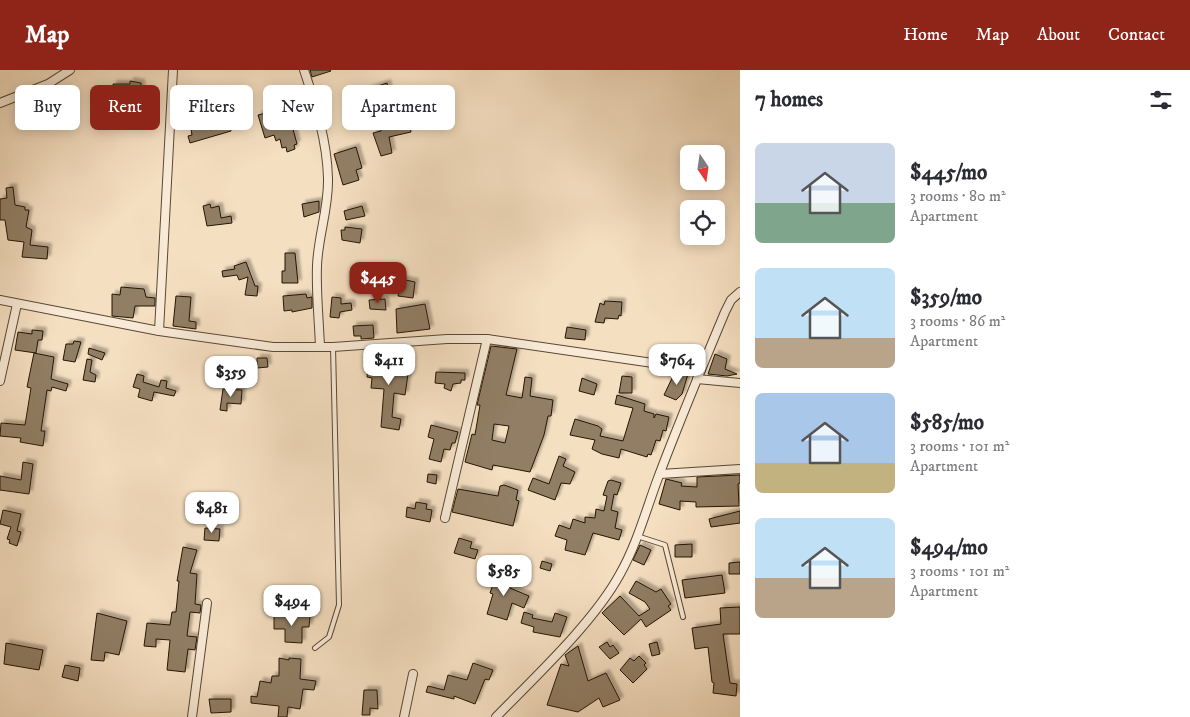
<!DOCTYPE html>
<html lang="en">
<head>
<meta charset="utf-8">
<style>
	body { margin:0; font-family:"IM FELL DW Pica",serif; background:#f7f7f7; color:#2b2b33; height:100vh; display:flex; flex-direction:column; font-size:19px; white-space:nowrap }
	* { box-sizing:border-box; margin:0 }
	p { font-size:16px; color:#7c7c81 }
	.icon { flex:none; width:28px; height:28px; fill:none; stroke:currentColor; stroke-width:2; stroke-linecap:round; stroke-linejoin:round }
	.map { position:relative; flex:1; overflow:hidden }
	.details { display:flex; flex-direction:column; background:#fff; width:450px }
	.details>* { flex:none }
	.top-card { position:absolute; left:15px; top:15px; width:475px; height:45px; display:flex; gap:10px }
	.needle { width:32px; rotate:167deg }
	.tools { position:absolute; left:680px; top:75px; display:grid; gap:10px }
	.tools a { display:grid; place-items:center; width:45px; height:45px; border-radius:8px; background:#fff; box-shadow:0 2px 12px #0003; font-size:25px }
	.price { position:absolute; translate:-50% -42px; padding:0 11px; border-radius:10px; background:#fff; color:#222; font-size:16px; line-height:32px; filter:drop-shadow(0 1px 2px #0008) }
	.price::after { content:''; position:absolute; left:50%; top:30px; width:15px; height:11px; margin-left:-8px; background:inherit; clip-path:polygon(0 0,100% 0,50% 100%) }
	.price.on { background:#8f2418; color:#fff }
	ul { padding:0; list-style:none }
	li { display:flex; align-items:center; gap:15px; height:125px; padding:0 15px }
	li span { display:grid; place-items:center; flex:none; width:140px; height:100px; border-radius:8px; color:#555 }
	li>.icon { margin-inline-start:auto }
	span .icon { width:60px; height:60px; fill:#fffc; stroke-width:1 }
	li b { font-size:21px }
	h2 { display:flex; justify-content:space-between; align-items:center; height:60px; padding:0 15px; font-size:21px }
	.chip { padding:0 18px; border-radius:8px; background:#fff; box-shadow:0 2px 12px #0003; font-size:18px; line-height:45px }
	.chip.on { background:#8f2418; color:#fff }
	header { display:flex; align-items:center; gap:30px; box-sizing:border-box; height:70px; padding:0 25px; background:#8f2418; color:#fff }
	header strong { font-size:24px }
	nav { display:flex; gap:28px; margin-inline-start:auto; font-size:18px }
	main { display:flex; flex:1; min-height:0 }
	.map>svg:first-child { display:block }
</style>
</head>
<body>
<header>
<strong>Map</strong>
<nav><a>Home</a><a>Map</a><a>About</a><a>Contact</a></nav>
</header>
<main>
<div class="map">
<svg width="740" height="647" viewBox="0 0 740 647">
	<defs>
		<filter id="shadow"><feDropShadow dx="3.5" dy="-3.5" stdDeviation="1" flood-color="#0004"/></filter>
	</defs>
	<rect width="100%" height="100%" fill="#f5dfc1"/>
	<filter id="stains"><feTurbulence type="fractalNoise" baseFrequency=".004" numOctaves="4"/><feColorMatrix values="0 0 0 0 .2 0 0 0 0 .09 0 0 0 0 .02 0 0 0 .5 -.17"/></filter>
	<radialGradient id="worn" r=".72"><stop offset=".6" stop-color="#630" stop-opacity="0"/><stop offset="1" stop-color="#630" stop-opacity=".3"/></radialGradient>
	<g fill="#917e65" stroke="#251502" fill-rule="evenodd" filter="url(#shadow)">
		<path d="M310 0H330L331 1 312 7Z"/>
		<path d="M130 11 141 13 142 25H138V29H133V47H138V58H115L113 14H130Z"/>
		<path d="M387 13 393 37 388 38 394 56 409 52 411 62 389 67 392 83 381 86 373 63 381 61 376 45 371 46 363 24H366V20Z"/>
		<path d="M304 34 308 55 293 59 297 74 294 75 295 79 287 82 286 77 282 78 280 69 276 71 274 65 265 68 258 45Z"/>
		<path d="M206 49 210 60 229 54 231 61 190 73 188 66 192 65 191 59 198 57 196 52Z"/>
		<path d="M356 77 362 98 356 100 359 110 343 115 334 84Z"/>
		<path d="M13 117 15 135 25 137V140H29L26 157 32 160 30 175 48 177 47 189 22 187 24 172 8 170 5 150H0V129L7 128 6 118Z"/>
		<path d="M319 131V142L304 147 302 134Z"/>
		<path d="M210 134 211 138 219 136 221 148 231 146 232 153 207 156 203 136Z"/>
		<path d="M362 136 365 146 346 150 344 141Z"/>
		<path d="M345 157 362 159 360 173 342 170 341 160H345Z"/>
		<path d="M285 183H295L298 213H282V201H285Z"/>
		<path d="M246 192 255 216H258L257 226 245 225 248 207 239 210 237 205 223 207 222 201 235 199 234 196Z"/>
		<path d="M401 209 415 212 413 228 398 226Z"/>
		<path d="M121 217 144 219 146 227 155 228V236H135L133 248 112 246V224L120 225Z"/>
		<path d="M306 224 307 228 312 227V238L292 242V240L284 241 283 226Z"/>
		<path d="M176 226 191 227 189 251 196 252V259L173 256Z"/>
		<path d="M332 227 341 228V234L351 233 352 240 340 242 339 248 330 247Z"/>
		<path d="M385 229 386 240 370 239 369 230Z"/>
		<path d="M605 231 622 232 621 246 619 245 618 249 605 248 604 253 595 252 600 233 604 235Z"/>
		<path d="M425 234 430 259 397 263 396 239Z"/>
		<path d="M373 255 374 268 361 269V266H354L353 256Z"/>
		<path d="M567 257 586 260 585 270 565 268Z"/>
		<path d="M32 260 43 261 42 270H38L36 283 15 280 18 262 32 264Z"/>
		<path d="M74 271 81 272 75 292 63 290 66 274H73Z"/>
		<path d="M491 276 517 279 506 325 522 328 525 307 532 308 530 326 553 330 551 346H548L544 365 530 402 493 395 492 400 465 392 472 364 475 365 480 335H477ZM494 354 509 356 505 373 492 370Z"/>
		<path d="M89 278 105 283 102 290 88 284Z"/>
		<path d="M392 279 400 280 398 296 409 297 405 325 394 323 392 347 401 349 399 360 381 357 384 319 371 318 372 308 367 307 368 294 390 295Z"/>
		<path d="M34 283 54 287 51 309 68 314 66 321 52 317 51 321 47 320 41 361H45L43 376 20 372 21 368 0 366 1 353 25 355 31 318 27 317Z"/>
		<path d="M715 284 727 289 725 299 737 304 727 306 708 304Z"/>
		<path d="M257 288H267L268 297 257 298Z"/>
		<path d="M87 289 92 290 90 302 96 305 95 312 83 310Z"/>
		<path d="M436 302 465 303V310H461V313L453 314 451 321 444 318 445 314 435 313Z"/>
		<path d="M675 302 688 304 682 324 676 330 664 325Z"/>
		<path d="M137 304 144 306 143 312 159 317 161 310 167 311 166 318 176 321 174 326 154 322 152 331 138 327 140 319 133 317Z"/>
		<path d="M622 306 632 307V323H619Z"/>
		<path d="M582 308 597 314 594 325 579 321Z"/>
		<path d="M223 319 242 320 241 334 227 333V341L220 340Z"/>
		<path d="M617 325 645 334 644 341 654 344V348L656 344 669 347 666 361 663 360 660 371 656 370 651 385 648 384 647 387 621 379 619 388 602 384 592 379 595 370 570 365 575 349 598 356 602 359 600 366 623 371 633 338 615 334Z"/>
		<path d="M431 355 458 362 455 373H452L450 380 444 379 441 392 429 389 434 369 428 367Z"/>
		<path d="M559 386 566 389 563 396 575 402 570 414 561 413 555 430 528 420 533 408 549 414Z"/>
		<path d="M23 392 33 394 29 424 0 420V406L21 410Z"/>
		<path d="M428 404 437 405 436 414 427 412Z"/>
		<path d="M740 405V413L738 414 739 436 696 437V432L680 431V440L659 434 666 409 682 413 681 416 697 417V407Z"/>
		<path d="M611 410 621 413 617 425 614 424 611 440 618 442 615 458 622 460 619 470 593 463 585 485 565 480 567 470 555 466 559 455 570 459 573 449 585 453V447L595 448 596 439 604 441 607 426 603 425 608 411Z"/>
		<path d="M504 415 518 420 516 430 519 431 513 456 452 442 458 419 498 426 500 416Z"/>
		<path d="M416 432 427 434 426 439 432 440 430 452 406 447 407 437 415 439Z"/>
		<path d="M3 440 21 444 17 461 21 462 17 476 9 473 10 470 7 469 11 457 0 454Z"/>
		<path d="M740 441V453L711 457 709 449Z"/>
		<path d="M205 458 220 459 219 471 204 470Z"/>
		<path d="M459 468 472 472 470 478 478 480 475 489 454 483Z"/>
		<path d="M692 474V487H675V475Z"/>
		<path d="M640 475 651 480 644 495 633 490Z"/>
		<path d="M183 477 197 480 190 503 197 504 195 534 201 535 200 543 190 542 187 566 197 567 195 580 188 579 185 602 167 600 170 570 156 569V577L144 576 147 553 170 555 172 542H176L179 511H177Z"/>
		<path d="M542 491 552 494 550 501 540 498Z"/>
		<path d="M740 492V504H729V493Z"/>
		<path d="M498 500 507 503 505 507 509 511 508 515 510 518 529 526 524 538 512 533 507 550 487 544 493 524 490 523Z"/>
		<path d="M722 505 725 523 685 528 682 510Z"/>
		<path d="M636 511 656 522 661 519 671 534 668 536 671 540 646 557 641 549 624 565 602 543 620 526 639 546 650 539 645 532 629 523Z"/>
		<path d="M740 537V564H723L730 613 737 614 736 626 713 623 714 613 712 612 708 577 695 579 692 558 721 554 720 538Z"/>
		<path d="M524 542 533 545 532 548 552 552 555 543 567 547 560 567 533 562 534 557 521 553Z"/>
		<path d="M97 543 127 551 119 585 105 582 104 591 91 590Z"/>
		<path d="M274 545 310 546 309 557H302V573L285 572V559H274Z"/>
		<path d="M607 572 610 577 613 575 619 583 610 589 599 577Z"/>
		<path d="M657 572 660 584 652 586 649 574Z"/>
		<path d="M6 573 43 580 39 600 4 594Z"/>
		<path d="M578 576 588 611 606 603 620 630 603 637 599 628 578 642 547 635 561 594 569 596 565 585Z"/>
		<path d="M639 586 646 593 644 595 647 599 633 613 620 600 630 588 634 591Z"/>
		<path d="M279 588 289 590V588L301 589 300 609 316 611 314 620 303 619 300 639 288 637 287 647H278L279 636 251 633V626L257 627 260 611 271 613 272 606H279Z"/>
		<path d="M473 593 493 600 489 610 485 609 475 634 454 626V629L426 622 428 616 444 620 448 605 467 610Z"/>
		<path d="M65 595 80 598 78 611 62 607Z"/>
		<path d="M364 620H377L378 639 370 638V645H362Z"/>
		<path d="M209 629H231V642L211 643Z"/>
	</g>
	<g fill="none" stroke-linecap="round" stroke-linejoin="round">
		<g stroke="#594832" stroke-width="6">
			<g id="lane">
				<path d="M637 466 665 475 683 547"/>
				<path d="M315 578 329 567 339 535 333 277"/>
			</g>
		</g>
		<g stroke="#594832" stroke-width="10">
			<g id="street">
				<path d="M304 0C316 36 327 71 328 108 329 138 318 166 317 196 316 223 319 250 320 277"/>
				<path d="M0 33 48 14 70 0"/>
				<path d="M0 230 159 261 273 277H333L447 269H487L701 300"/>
				<path d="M159 261 173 0"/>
				<path d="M697 309 740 313"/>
				<path d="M0 311 17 234"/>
				<path d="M660 404 740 399"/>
				<path d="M445 448 487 269"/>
				<path d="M192 647 207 533"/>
				<path d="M404 647 413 604"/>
				<path d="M496 647C535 607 594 552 620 504 637 474 646 440 658 408 679 352 702 297 725 242L731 230 740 222"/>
			</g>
		</g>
		<use href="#lane" stroke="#f8ead7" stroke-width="4"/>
		<use href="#street" stroke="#f8ead7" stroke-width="8"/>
	</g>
	<rect width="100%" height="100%" filter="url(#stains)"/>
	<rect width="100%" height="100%" fill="url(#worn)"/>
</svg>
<div class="tools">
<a><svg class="needle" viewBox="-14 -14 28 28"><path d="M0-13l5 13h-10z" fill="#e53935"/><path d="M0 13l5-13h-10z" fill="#7c7c81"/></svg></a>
<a><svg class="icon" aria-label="locate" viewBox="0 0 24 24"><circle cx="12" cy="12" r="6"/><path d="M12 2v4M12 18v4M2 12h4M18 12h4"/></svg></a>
</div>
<b class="price on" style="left:378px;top:234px">$445</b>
<b class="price" style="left:389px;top:316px">$411</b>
<b class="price" style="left:677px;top:316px">$764</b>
<b class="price" style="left:231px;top:328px">$359</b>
<b class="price" style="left:212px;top:464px">$481</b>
<b class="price" style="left:504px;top:527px">$585</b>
<b class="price" style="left:292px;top:557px">$494</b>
<div class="top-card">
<a class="chip">Buy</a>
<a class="chip on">Rent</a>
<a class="chip">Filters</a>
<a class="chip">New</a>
<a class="chip">Apartment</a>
</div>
</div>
<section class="details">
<h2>7 homes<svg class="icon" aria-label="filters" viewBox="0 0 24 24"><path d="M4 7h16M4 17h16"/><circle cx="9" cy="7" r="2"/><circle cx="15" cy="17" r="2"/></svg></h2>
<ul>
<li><span style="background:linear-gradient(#c9d6e8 60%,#7fa58c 0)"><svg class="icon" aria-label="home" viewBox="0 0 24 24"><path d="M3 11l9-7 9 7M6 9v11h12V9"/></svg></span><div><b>$445/mo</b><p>3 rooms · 80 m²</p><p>Apartment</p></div></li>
<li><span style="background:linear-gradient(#bfe0f5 70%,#b9a48a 0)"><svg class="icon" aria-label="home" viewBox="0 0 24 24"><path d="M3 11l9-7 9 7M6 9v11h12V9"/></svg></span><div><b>$359/mo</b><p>3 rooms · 86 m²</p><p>Apartment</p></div></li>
<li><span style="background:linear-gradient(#a9c7e8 70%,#c2b280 0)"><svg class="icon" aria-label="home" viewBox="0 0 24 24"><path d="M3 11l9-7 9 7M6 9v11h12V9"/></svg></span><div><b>$585/mo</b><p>3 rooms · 101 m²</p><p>Apartment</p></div></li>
<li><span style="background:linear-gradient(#bfe0f5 60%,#b9a48a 0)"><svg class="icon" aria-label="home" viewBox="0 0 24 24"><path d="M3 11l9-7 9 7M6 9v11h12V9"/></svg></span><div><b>$494/mo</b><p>3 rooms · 101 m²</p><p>Apartment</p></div></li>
</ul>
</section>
</main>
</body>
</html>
